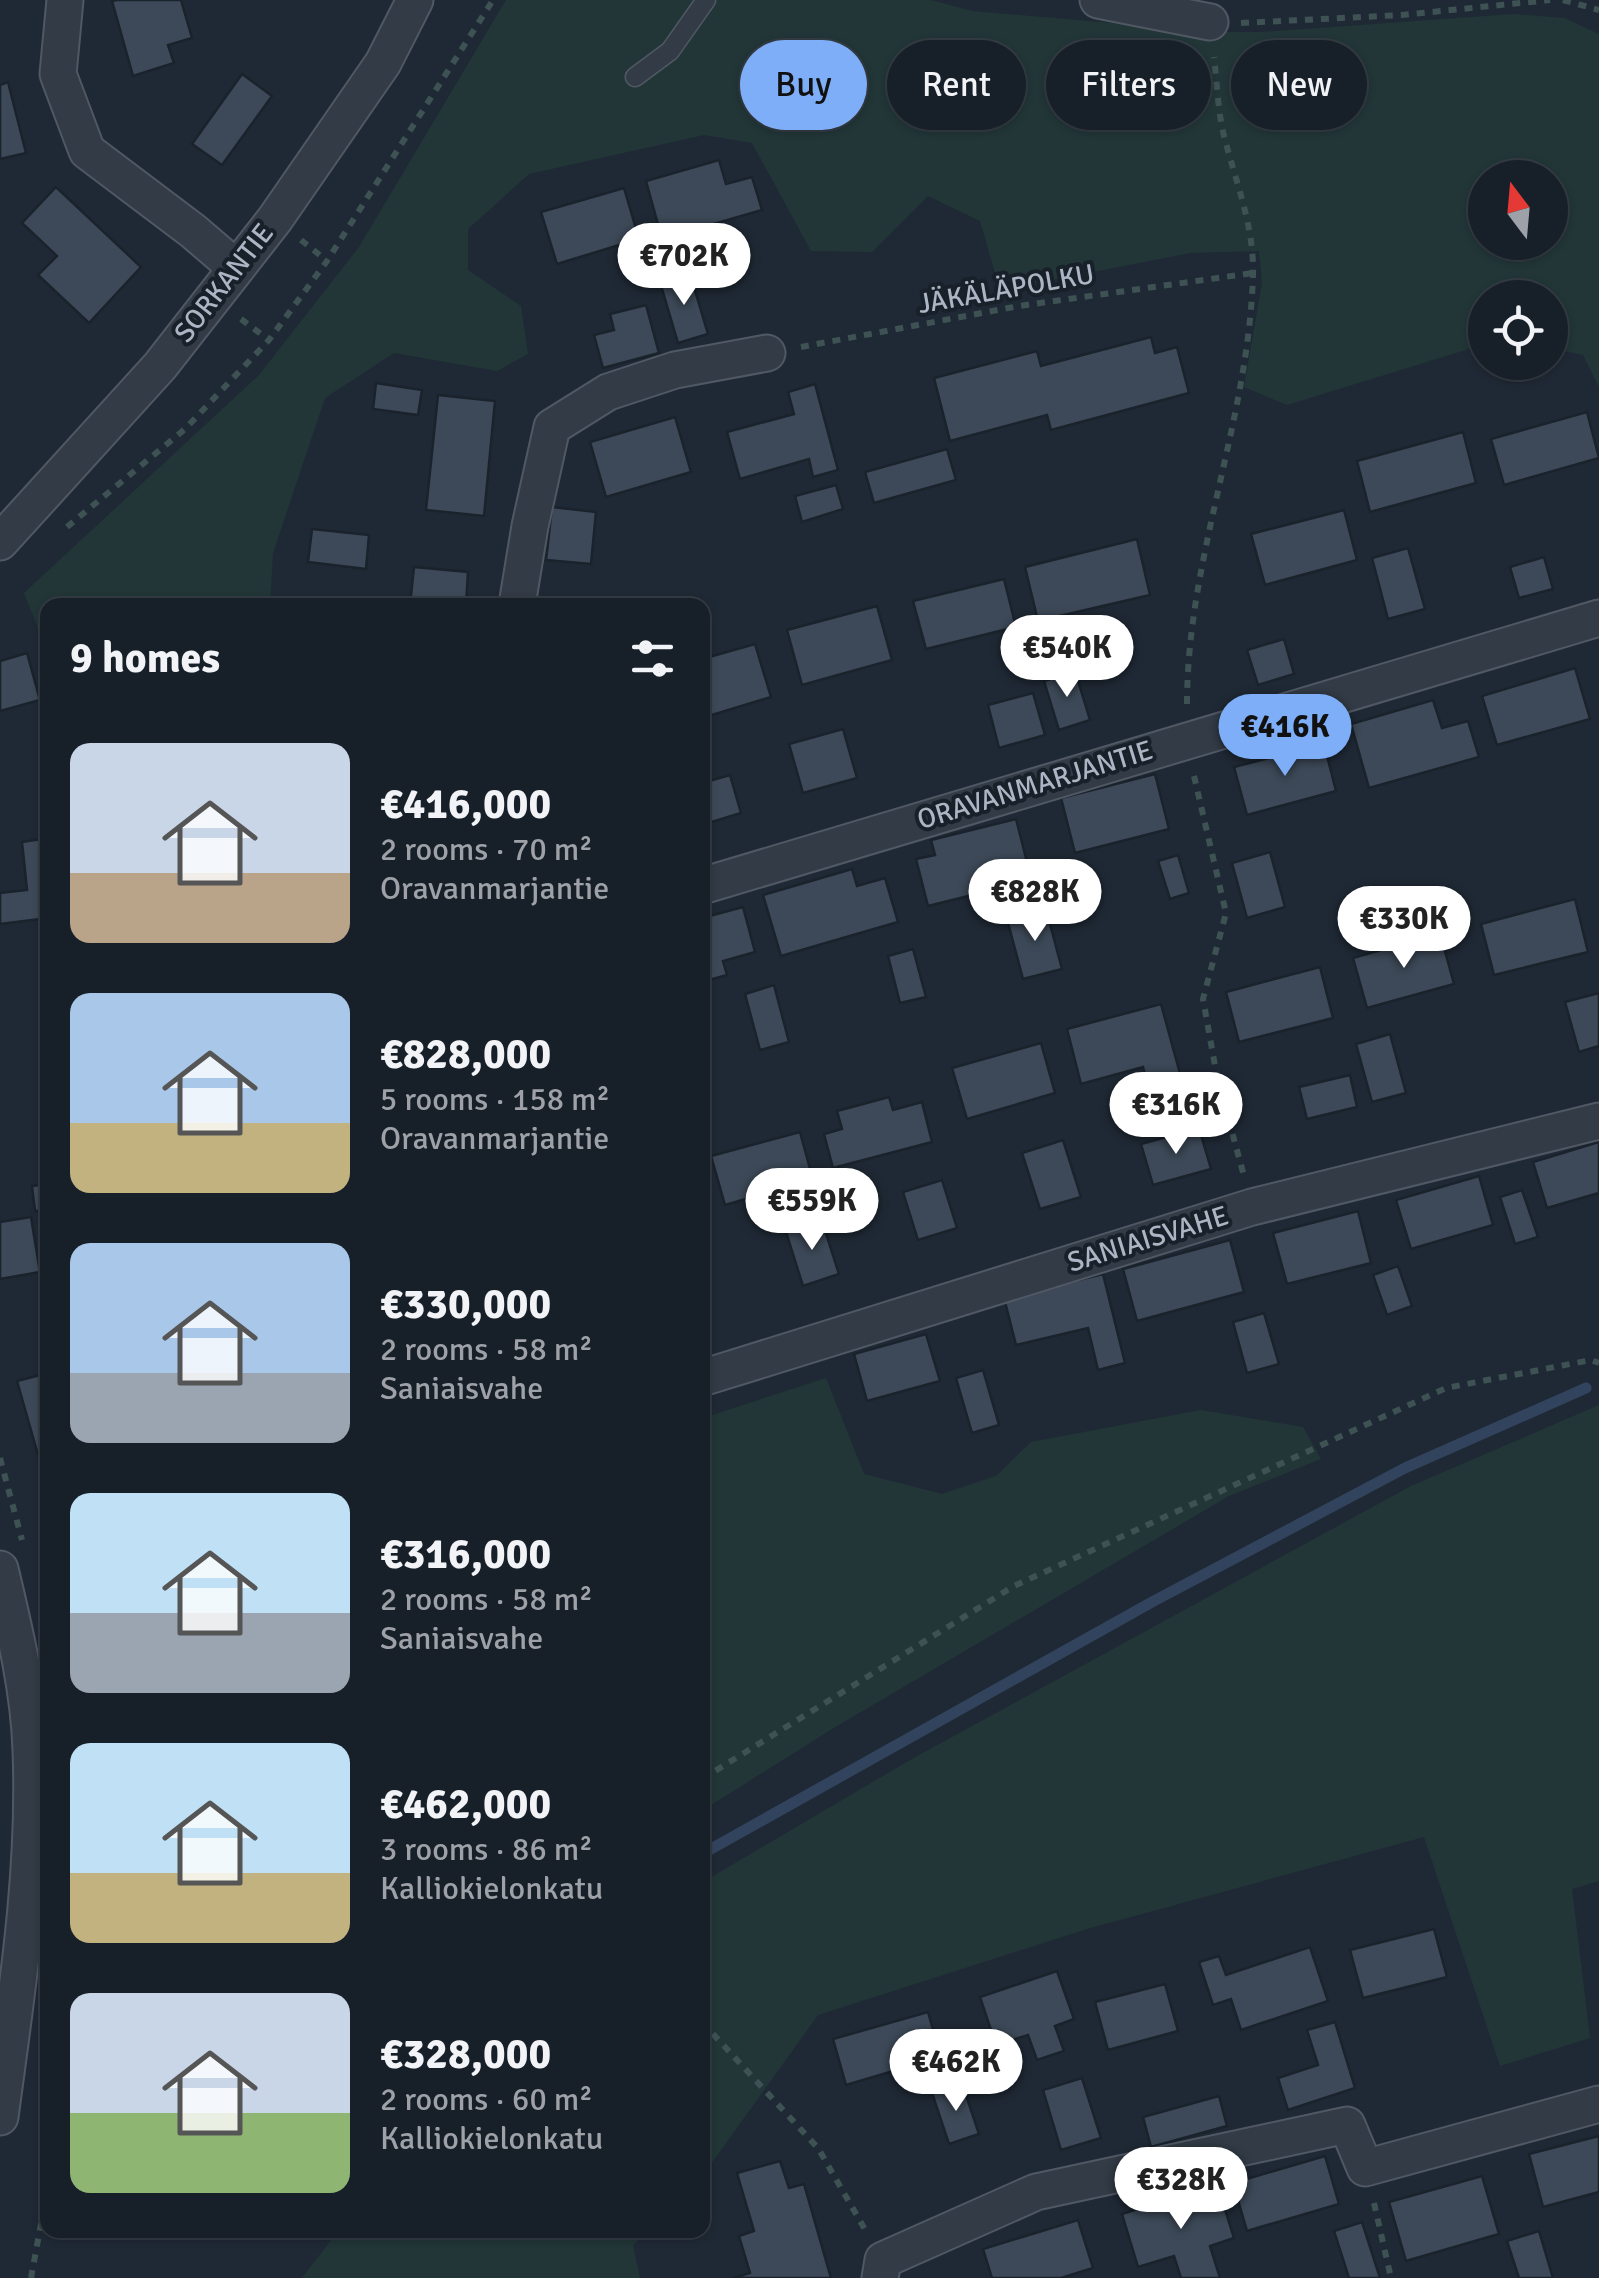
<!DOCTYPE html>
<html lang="en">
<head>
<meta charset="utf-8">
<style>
	body { margin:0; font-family:Signika,sans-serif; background:#242c34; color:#f1f3f6; height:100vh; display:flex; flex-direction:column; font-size:38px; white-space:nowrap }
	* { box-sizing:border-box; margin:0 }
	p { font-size:32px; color:#9ea2a8 }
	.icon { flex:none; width:55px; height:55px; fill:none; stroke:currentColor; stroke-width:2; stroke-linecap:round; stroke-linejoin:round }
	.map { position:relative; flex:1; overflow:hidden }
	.drawer { position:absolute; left:40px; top:598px; width:670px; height:1640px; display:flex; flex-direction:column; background:#171f28; border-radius:20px; box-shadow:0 2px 8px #0004,0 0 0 2px #363d45 }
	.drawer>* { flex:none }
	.banner { position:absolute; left:740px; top:40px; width:708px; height:90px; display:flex; gap:20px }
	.needle { width:65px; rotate:344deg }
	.controls { position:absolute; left:1468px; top:160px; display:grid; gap:20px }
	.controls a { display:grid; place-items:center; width:100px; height:100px; border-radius:50%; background:#171f28; box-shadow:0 2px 8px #0004,0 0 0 2px #363d45; font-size:50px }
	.price { position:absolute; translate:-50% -85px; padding:0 22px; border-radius:35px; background:#fff; color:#222; font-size:32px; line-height:65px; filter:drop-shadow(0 2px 5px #0008) }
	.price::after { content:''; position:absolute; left:50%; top:60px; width:30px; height:22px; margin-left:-15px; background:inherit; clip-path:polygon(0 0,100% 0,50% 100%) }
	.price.active { background:#7daef7; color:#111 }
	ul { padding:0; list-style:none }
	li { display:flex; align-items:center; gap:30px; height:250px; padding:0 30px }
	li span { display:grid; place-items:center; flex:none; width:280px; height:200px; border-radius:20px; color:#555 }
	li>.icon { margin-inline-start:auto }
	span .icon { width:120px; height:120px; fill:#fffc; stroke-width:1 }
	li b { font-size:42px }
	h2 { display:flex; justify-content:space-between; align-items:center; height:120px; padding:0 30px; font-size:42px }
	.tag { padding:0 35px; border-radius:45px; background:#171f28; box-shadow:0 2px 8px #0004,0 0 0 2px #363d45; font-size:35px; line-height:90px }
	.tag.active { background:#7daef7; color:#111 }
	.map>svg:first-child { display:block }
</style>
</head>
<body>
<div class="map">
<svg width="1599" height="2278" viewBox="0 0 1599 2278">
	<rect width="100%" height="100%" fill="#1f2935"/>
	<g fill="#223637" fill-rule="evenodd">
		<path d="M506 0H931L972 11 1219 32H1263L1513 14 1564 18 1599 34V387L1583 355 1550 348V298H1485V344L1287 405 1244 387 1262 283 1259 251 1190 253 1000 290 980 221 928 196 872 252 811 251 752 143 704 135 529 174 468 229V270L521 306 528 354 497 371 394 353 325 398 273 553 270 605H48L47 645 44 643 24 593 259 375 359 247ZM1485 178H1550V242H1485Z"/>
		<path d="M826 1378 864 1474 942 1494 996 1476 1031 1442 1201 1410 1303 1427 1321 1459 1229 1496 837 1726 703 1810V1418Z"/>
		<path d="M1599 1405V1881L1572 1889 1590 2038 1500 2066 1424 1837 1087 1929 818 2015 703 2175V1882L910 1760 1411 1486Z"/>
		<path d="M393 2230H648L633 2245 640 2278H302L336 2234Z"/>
	</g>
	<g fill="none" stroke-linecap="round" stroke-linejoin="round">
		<path stroke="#32445d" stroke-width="11" d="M702 1854 1152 1602 1405 1468 1586 1388"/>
	</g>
	<g fill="#3d4958" stroke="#1a222c" stroke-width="2.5">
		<path d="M117 0H181L192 38 168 45 174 63 133 76 112 1Z"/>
		<path d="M242 74 272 96 222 165 192 144Z"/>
		<path d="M8 82 26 153 0 159V85Z"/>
		<path d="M719 160 726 184 752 177 762 210 662 239 646 181Z"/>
		<path d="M56 187 141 267 89 323 38 275 57 256 22 223Z"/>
		<path d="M624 188 639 239 557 264 541 212Z"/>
		<path d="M690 274 708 334 678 343 660 282Z"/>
		<path d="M646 305 659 353 603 368 594 335 614 330 610 314Z"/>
		<path d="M1151 337 1155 353 1177 347 1189 393 1051 430 1047 415 950 441 934 378 1037 351 1041 366Z"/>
		<path d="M376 383 422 390 418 415 373 409Z"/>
		<path d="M815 384 838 470 813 477 809 459 740 479 727 432 794 414 788 392Z"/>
		<path d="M438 395 495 401 484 516 426 510Z"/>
		<path d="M1587 412 1599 458 1504 485 1491 439Z"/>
		<path d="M675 417 691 472 606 497 590 442Z"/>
		<path d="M1463 432 1476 483 1370 512 1357 461Z"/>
		<path d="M947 449 956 480 874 503 865 472Z"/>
		<path d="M836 485 843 509 802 522 795 496Z"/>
		<path d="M552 507 596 512 591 564 546 560Z"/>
		<path d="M1344 510 1357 560 1265 585 1251 534Z"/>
		<path d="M312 529 369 535 366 569 308 562Z"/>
		<path d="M1137 539 1150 595 1038 621 1025 567Z"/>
		<path d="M1408 548 1425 609 1388 619 1372 558Z"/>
		<path d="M1544 557 1553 589 1519 598 1510 567Z"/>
		<path d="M414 567 468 572 466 605H410Z"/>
		<path d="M1004 579 1016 627 926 649 913 601Z"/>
		<path d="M877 606 892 660 802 685 787 630Z"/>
		<path d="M1284 639 1294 674 1258 685 1247 650Z"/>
		<path d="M755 644 771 697 702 718V659Z"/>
		<path d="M27 653 40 700 0 711V661Z"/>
		<path d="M1575 668 1590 719 1497 745 1482 696Z"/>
		<path d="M1075 671 1090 720 1059 730 1044 681Z"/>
		<path d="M1033 693 1045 735 999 748 988 705Z"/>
		<path d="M1433 700 1442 728 1468 721 1479 757 1369 788 1351 724Z"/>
		<path d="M843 729 857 778 803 793 789 744Z"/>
		<path d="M1324 744 1336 791 1247 815 1234 767Z"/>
		<path d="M1155 774 1169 829 1075 853 1061 798Z"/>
		<path d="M730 775 741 813 702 825V783Z"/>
		<path d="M1016 819 1027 862 1004 868 1009 886 928 906 916 859 935 855 931 840Z"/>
		<path d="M48 838V918L0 924V893L27 890 22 842Z"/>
		<path d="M1270 852 1285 907 1247 918 1232 863Z"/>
		<path d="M1178 855 1189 893 1170 899 1158 861Z"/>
		<path d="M852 869 857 886 885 878 898 922 781 956 763 895Z"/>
		<path d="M1575 899 1588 952 1494 975 1481 924Z"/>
		<path d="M743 907 755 952 723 961 727 975 702 982V918Z"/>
		<path d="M1046 909 1062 969 1023 979 1007 919Z"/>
		<path d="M1440 933 1454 984 1367 1008 1353 958Z"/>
		<path d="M913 949 926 997 900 1003 888 956Z"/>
		<path d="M1320 967 1333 1018 1239 1042 1226 992Z"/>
		<path d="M774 985 789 1042 760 1050 745 994Z"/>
		<path d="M1599 993V1046L1579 1052 1565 1002Z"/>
		<path d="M1161 1004 1182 1081 1149 1090 1143 1067 1081 1084 1067 1029Z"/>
		<path d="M1390 1034 1406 1093 1372 1102 1356 1044Z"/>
		<path d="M1041 1043 1055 1093 967 1119 952 1068Z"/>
		<path d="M1350 1075 1357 1107 1307 1119 1299 1087Z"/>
		<path d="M889 1097 893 1110 922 1102 932 1142 833 1168 824 1134 842 1129 837 1111Z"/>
		<path d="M1199 1128 1211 1169 1153 1185 1141 1144Z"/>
		<path d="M800 1132 813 1180 725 1205 711 1156Z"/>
		<path d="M1063 1140 1081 1197 1040 1209 1022 1153Z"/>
		<path d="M1599 1142V1193L1547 1208 1533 1162Z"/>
		<path d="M1479 1176 1493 1225 1411 1249 1396 1200Z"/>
		<path d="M942 1180 957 1228 918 1240 903 1192Z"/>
		<path d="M48 1184V1210L35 1211 32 1186Z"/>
		<path d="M1522 1190 1538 1237 1515 1244 1500 1197Z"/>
		<path d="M1358 1211 1371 1263 1287 1284 1273 1233Z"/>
		<path d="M31 1217 40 1272 0 1279V1222Z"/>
		<path d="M822 1221 839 1274 803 1286 786 1232Z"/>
		<path d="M1230 1240 1244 1292 1137 1321 1123 1269Z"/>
		<path d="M1398 1266 1412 1306 1387 1315 1373 1275Z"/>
		<path d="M1103 1274 1125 1363 1098 1370 1088 1328 1016 1345 1004 1298Z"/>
		<path d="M1264 1313 1279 1364 1247 1373 1233 1322Z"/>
		<path d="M926 1334 940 1381 867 1401 854 1354Z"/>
		<path d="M983 1370 999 1425 972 1433 956 1378Z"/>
		<path d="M48 1373V1475L44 1476 17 1381Z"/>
		<path d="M1434 1929 1447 1977 1363 1998 1350 1950Z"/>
		<path d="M1310 1947 1328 2001 1241 2030 1231 1999 1213 2005 1199 1962 1219 1956 1226 1975Z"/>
		<path d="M1057 1971 1074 2019 1055 2026 1064 2051 1037 2060 1028 2035 996 2045 980 1997Z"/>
		<path d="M1165 1984 1178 2031 1108 2050 1095 2002Z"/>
		<path d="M928 2012 941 2057 846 2085 833 2039Z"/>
		<path d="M1335 2022 1355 2088 1288 2110 1278 2078 1318 2065 1307 2030Z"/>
		<path d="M1082 2078 1101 2138 1061 2150 1043 2090Z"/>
		<path d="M962 2083 979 2134 949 2144 932 2093Z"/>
		<path d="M1219 2096 1227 2126 1151 2147 1143 2117Z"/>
		<path d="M1599 2136V2192L1543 2207 1529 2154Z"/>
		<path d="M1325 2156 1339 2204 1247 2231 1233 2183Z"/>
		<path d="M780 2161 789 2188 804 2184 831 2278H733L750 2273 739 2236 754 2231 737 2173Z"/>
		<path d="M1482 2176 1499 2234 1406 2261 1389 2202Z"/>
		<path d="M1217 2184 1234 2238 1210 2246 1220 2278H1181L1174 2256 1138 2267 1122 2214Z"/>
		<path d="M1078 2220 1093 2268 1061 2278H992L983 2249Z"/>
		<path d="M1362 2222 1380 2278H1349L1334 2231Z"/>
		<path d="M1539 2231 1553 2278H1519L1507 2241Z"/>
	</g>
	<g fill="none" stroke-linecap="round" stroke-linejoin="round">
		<g stroke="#505864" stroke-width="21">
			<path id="lane" d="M635 77 670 51 706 0"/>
		</g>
		<g stroke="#505864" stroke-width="39">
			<g id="street">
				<path d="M65 0 58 74 87 151 193 231 235 267"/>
				<path d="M1098 0 1210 22"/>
				<path d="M0 542 160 366 275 219 383 63 415 0"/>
				<path d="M517 605 530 526 552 427 608 392 675 370 767 353"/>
				<path d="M702 886 1599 618"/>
				<path d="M702 1378 1252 1207 1599 1121"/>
				<path d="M0 1569C14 1628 29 1689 31 1750 36 1874 16 1996 0 2117"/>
				<path d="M880 2278 883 2260 1036 2192 1347 2125 1365 2168 1599 2104"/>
			</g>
		</g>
		<g stroke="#3e5254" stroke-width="6" stroke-dasharray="8 8" stroke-linecap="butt">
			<path d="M1563 0 1599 10"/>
			<path d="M1241 23 1402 15 1550 0"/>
			<path d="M301 240 326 260"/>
			<path d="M241 319 269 340"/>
			<path d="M801 347 1019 306 1253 273"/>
			<path d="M67 527 185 429 269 340 327 261 493 0"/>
			<path d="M1187 704C1187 558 1249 420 1253 274 1254 227 1237 185 1225 140 1218 114 1217 84 1214 57"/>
			<path d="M1194 776 1226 913 1203 999 1217 1077 1244 1176"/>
			<path d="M0 1458 22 1540"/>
			<path d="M702 1779 1014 1586 1446 1388 1591 1360 1599 1363"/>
			<path d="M702 2022 818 2148 867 2233"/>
			<path d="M1374 2203 1391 2278"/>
			<path d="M31 2278 48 2186"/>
		</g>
		<use href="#lane" stroke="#323b46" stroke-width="18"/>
		<use href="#street" stroke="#323b46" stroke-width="35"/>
	</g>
	<g text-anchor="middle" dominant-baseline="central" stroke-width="8" stroke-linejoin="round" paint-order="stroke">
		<g font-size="28" fill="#acb5c3" stroke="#18202a">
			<text transform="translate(224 283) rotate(-52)">SORKANTIE</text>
			<text transform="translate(1006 289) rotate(-10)">JÄKÄLÄPOLKU</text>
			<text transform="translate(1035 785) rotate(-17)">ORAVANMARJANTIE</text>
			<text transform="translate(1148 1239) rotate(-17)">SANIAISVAHE</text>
		</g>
	</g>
</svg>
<div class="controls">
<a><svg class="needle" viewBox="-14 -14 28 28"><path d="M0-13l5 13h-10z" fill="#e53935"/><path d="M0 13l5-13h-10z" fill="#9ea2a8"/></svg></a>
<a><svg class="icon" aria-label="locate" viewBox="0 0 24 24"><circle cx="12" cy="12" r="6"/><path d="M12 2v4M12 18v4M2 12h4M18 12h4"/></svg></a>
</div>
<b class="price" style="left:684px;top:308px">€702K</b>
<b class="price" style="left:1067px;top:700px">€540K</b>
<b class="price active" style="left:1285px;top:779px">€416K</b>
<b class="price" style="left:1035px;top:944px">€828K</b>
<b class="price" style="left:1404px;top:971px">€330K</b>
<b class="price" style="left:1176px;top:1157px">€316K</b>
<b class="price" style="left:812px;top:1253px">€559K</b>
<b class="price" style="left:956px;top:2114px">€462K</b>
<b class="price" style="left:1181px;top:2232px">€328K</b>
<div class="banner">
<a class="tag active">Buy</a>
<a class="tag">Rent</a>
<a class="tag">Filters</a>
<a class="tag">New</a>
</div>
<section class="drawer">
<h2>9 homes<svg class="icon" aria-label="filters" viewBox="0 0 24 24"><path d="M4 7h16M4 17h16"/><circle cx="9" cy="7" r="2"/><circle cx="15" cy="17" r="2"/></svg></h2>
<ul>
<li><span style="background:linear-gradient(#c9d6e8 65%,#b9a48a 0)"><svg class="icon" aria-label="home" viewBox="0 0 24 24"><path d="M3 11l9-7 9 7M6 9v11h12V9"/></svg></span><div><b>€416,000</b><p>2 rooms · 70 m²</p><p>Oravanmarjantie</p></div></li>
<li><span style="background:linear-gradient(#a9c7e8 65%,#c2b280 0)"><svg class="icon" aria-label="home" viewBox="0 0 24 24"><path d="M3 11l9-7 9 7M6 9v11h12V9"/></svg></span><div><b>€828,000</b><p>5 rooms · 158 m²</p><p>Oravanmarjantie</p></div></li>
<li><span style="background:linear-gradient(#a9c7e8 65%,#9aa5b1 0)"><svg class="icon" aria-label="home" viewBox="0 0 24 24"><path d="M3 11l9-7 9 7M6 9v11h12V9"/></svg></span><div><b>€330,000</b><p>2 rooms · 58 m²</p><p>Saniaisvahe</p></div></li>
<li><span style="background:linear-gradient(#bfe0f5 60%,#9aa5b1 0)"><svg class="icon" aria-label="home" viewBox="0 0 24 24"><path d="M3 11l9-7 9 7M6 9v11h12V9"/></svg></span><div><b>€316,000</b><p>2 rooms · 58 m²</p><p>Saniaisvahe</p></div></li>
<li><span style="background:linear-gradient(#bfe0f5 65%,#c2b280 0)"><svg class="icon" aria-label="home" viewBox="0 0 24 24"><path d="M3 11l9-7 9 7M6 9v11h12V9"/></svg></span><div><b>€462,000</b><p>3 rooms · 86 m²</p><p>Kalliokielonkatu</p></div></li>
<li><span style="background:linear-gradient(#c9d6e8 60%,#8fb573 0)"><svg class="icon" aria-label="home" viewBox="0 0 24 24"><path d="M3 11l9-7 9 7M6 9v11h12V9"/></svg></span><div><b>€328,000</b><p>2 rooms · 60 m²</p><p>Kalliokielonkatu</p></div></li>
</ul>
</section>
</div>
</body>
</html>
